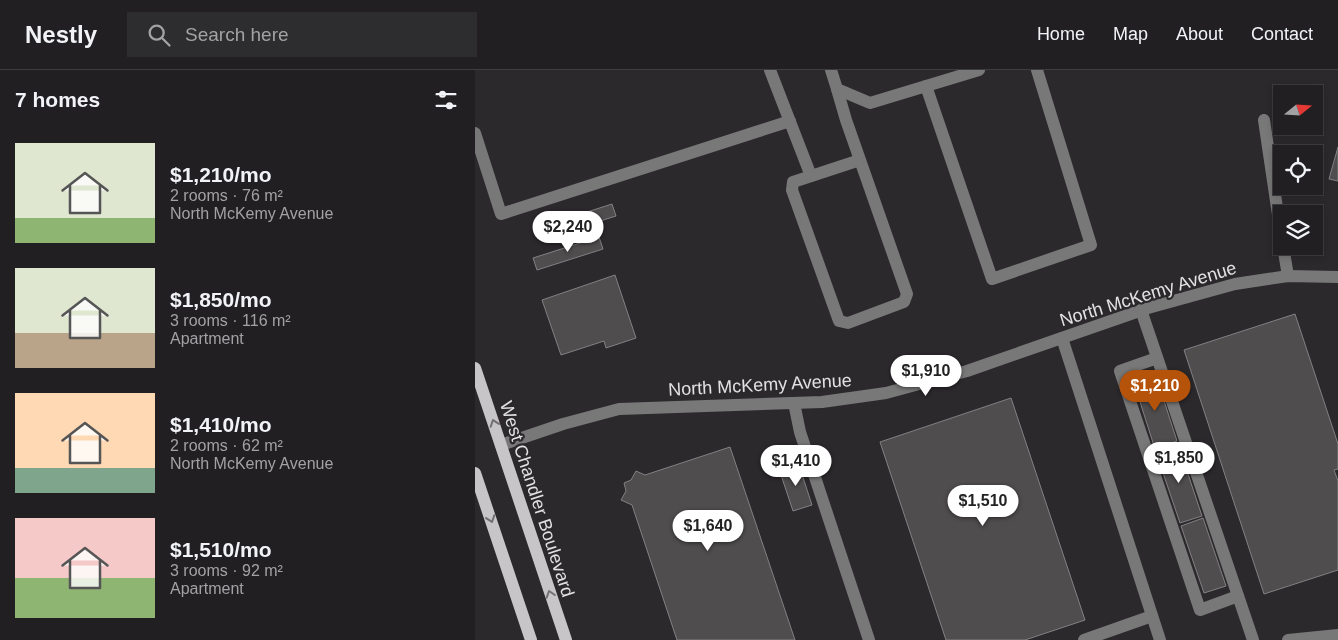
<!DOCTYPE html>
<html lang="en">
<head>
<meta charset="utf-8">
<style>
	body { margin:0; font-family:Arial,sans-serif; background:#2d2c2e; color:#f1f3f6; height:100vh; display:flex; flex-direction:column; font-size:19px; white-space:nowrap }
	* { box-sizing:border-box; margin:0 }
	p { font-size:16px; color:#a2a2a5 }
	.icon { flex:none; width:28px; height:28px; fill:none; stroke:currentColor; stroke-width:2; stroke-linecap:round; stroke-linejoin:round }
	.map { position:relative; flex:1; overflow:hidden }
	.details { display:flex; flex-direction:column; background:#211f21; width:475px }
	.details>* { flex:none }
	.needle { width:32px; rotate:72deg }
	.fabs { position:absolute; left:798px; top:15px; display:grid; gap:10px }
	.fabs a { display:grid; place-items:center; width:50px; height:50px; border-radius:0px; background:#211f21; box-shadow:0 2px 8px #0003,0 0 0 1px #3e3d3f; font-size:25px }
	.price { position:absolute; translate:-50% -42px; padding:0 11px; border-radius:18px; background:#fff; color:#222; font-size:16px; line-height:32px; filter:drop-shadow(0 1px 2px #0008) }
	.price::after { content:''; position:absolute; left:50%; top:30px; width:15px; height:11px; margin-left:-8px; background:inherit; clip-path:polygon(0 0,100% 0,50% 100%) }
	.price.active { background:#b45309; color:#fff }
	ul { padding:0; list-style:none }
	li { display:flex; align-items:center; gap:15px; height:125px; padding:0 15px }
	li span { display:grid; place-items:center; flex:none; width:140px; height:100px; border-radius:0px; color:#555 }
	li>.icon { margin-inline-start:auto }
	span .icon { width:60px; height:60px; fill:#fffc; stroke-width:1 }
	li b { font-size:21px }
	h2 { display:flex; justify-content:space-between; align-items:center; height:60px; padding:0 15px; font-size:21px }
	header { display:flex; align-items:center; gap:30px; box-sizing:border-box; height:70px; padding:0 25px; background:#211f21; border-bottom:1px solid #3e3d3f }
	header strong { font-size:24px }
	nav { display:flex; gap:28px; margin-inline-start:auto; font-size:18px }
	.search { width:350px; height:45px; background:#2d2c2e; display:flex; align-items:center; gap:12px; box-sizing:border-box; padding:0 18px; border-radius:0px; color:#a2a2a5; font-size:19px }
	main { display:flex; flex:1; min-height:0 }
	.map>svg:first-child { display:block }
</style>
</head>
<body>
<header>
<strong>Nestly</strong>
<div class="search"><svg class="icon" aria-label="search" viewBox="0 0 24 24"><circle cx="10" cy="10" r="6"/><path d="M15 15l6 6"/></svg>Search here</div>
<nav><a>Home</a><a>Map</a><a>About</a><a>Contact</a></nav>
</header>
<main>
<section class="details">
<h2>7 homes<svg class="icon" aria-label="filters" viewBox="0 0 24 24"><path d="M4 7h16M4 17h16"/><circle cx="9" cy="7" r="2"/><circle cx="15" cy="17" r="2"/></svg></h2>
<ul>
<li><span style="background:linear-gradient(#dfe7d0 75%,#8fb573 0)"><svg class="icon" aria-label="home" viewBox="0 0 24 24"><path d="M3 11l9-7 9 7M6 9v11h12V9"/></svg></span><div><b>$1,210/mo</b><p>2 rooms · 76 m²</p><p>North McKemy Avenue</p></div></li>
<li><span style="background:linear-gradient(#dfe7d0 65%,#b9a48a 0)"><svg class="icon" aria-label="home" viewBox="0 0 24 24"><path d="M3 11l9-7 9 7M6 9v11h12V9"/></svg></span><div><b>$1,850/mo</b><p>3 rooms · 116 m²</p><p>Apartment</p></div></li>
<li><span style="background:linear-gradient(#ffd9b3 75%,#7fa58c 0)"><svg class="icon" aria-label="home" viewBox="0 0 24 24"><path d="M3 11l9-7 9 7M6 9v11h12V9"/></svg></span><div><b>$1,410/mo</b><p>2 rooms · 62 m²</p><p>North McKemy Avenue</p></div></li>
<li><span style="background:linear-gradient(#f6c9c9 60%,#8fb573 0)"><svg class="icon" aria-label="home" viewBox="0 0 24 24"><path d="M3 11l9-7 9 7M6 9v11h12V9"/></svg></span><div><b>$1,510/mo</b><p>3 rooms · 92 m²</p><p>Apartment</p></div></li>
</ul>
</section>
<div class="map">
<svg width="863" height="570" viewBox="0 0 863 570">
	<rect width="100%" height="100%" fill="#2c292c"/>
	<g fill="#504d4f" stroke="#838083">
		<path d="M863 77V111L854 109Z"/>
		<path d="M137 134 141 146 90 162 87 150Z"/>
		<path d="M124 167 128 179 62 200 58 188Z"/>
		<path d="M140 205 161 268 131 278 129 271 86 285 67 230Z"/>
		<path d="M820 244 863 374V399L859 400 863 411V500L789 524 709 280Z"/>
		<path d="M681 306 702 371 680 379 659 313Z"/>
		<path d="M536 328 610 550 550 570H471L405 372Z"/>
		<path d="M703 374 727 446 705 453 681 382Z"/>
		<path d="M255 377 320 570H202L157 435 146 430 151 421 149 413 156 410 161 401 170 405Z"/>
		<path d="M323 392 337 435 318 441 304 399Z"/>
		<path d="M728 448 751 516 729 523 706 456Z"/>
	</g>
	<g fill="none" stroke-linecap="round" stroke-linejoin="round">
		<g stroke="#797879" stroke-width="12">
			<path d="M295 0 336 106"/>
			<path d="M356 0 362 19 395 33 504 0"/>
			<path d="M451 16 517 209 616 175 562 0"/>
			<path d="M362 19 371 50 432 224 429 232 373 253 364 251 317 120 318 112 385 90"/>
			<path d="M789 50 806 165"/>
			<path d="M0 63 26 144 315 51"/>
			<path d="M808 176 813 206"/>
			<path d="M666 240 778 570"/>
			<path d="M587 268 685 570"/>
			<path d="M682 288 645 301 725 540 763 526"/>
			<path d="M319 333 325 362 394 570"/>
			<path d="M26 375 88 354 144 339 347 332 411 323 492 301 673 238 760 214 813 206 863 207"/>
			<path d="M609 570 677 546"/>
			<path d="M813 570 863 565"/>
		</g>
		<g stroke="#c8c5c8" stroke-width="12">
			<path d="M0 298 91 570"/>
			<path d="M0 403 56 570"/>
		</g>
	</g>
	<defs><path id="oneway-chevron" d="M-2-3.5L2.5 0L-2 3.5" fill="none" stroke-width="1.6" stroke-linecap="round" stroke-linejoin="round" transform="scale(1.25)"/></defs>
	<g stroke="#726f72">
		<use href="#oneway-chevron" transform="translate(19 353) rotate(-109)"/>
		<use href="#oneway-chevron" transform="translate(16 449) rotate(71)"/>
		<use href="#oneway-chevron" transform="translate(75 524) rotate(-108)"/>
	</g>
	<g text-anchor="middle" dominant-baseline="central" stroke-width="4.5" stroke-linejoin="round" paint-order="stroke">
		<g font-size="18" fill="#e3e2e3" stroke="#2c292c">
			<text transform="translate(673 224) rotate(-17)">North McKemy Avenue</text>
			<text transform="translate(285 315) rotate(-3)">North McKemy Avenue</text>
			<text transform="translate(62 429) rotate(72)">West Chandler Boulevard</text>
		</g>
	</g>
</svg>
<div class="fabs">
<a><svg class="needle" viewBox="-14 -14 28 28"><path d="M0-13l5 13h-10z" fill="#e53935"/><path d="M0 13l5-13h-10z" fill="#a2a2a5"/></svg></a>
<a><svg class="icon" aria-label="locate" viewBox="0 0 24 24"><circle cx="12" cy="12" r="6"/><path d="M12 2v4M12 18v4M2 12h4M18 12h4"/></svg></a>
<a><svg class="icon" aria-label="layers" viewBox="0 0 24 24"><path d="M12 4l9 5-9 5-9-5zM3 14l9 5 9-5"/></svg></a>
</div>
<b class="price" style="left:93px;top:183px">$2,240</b>
<b class="price" style="left:451px;top:327px">$1,910</b>
<b class="price active" style="left:680px;top:342px">$1,210</b>
<b class="price" style="left:704px;top:414px">$1,850</b>
<b class="price" style="left:321px;top:417px">$1,410</b>
<b class="price" style="left:508px;top:457px">$1,510</b>
<b class="price" style="left:233px;top:482px">$1,640</b>
</div>
</main>
</body>
</html>
